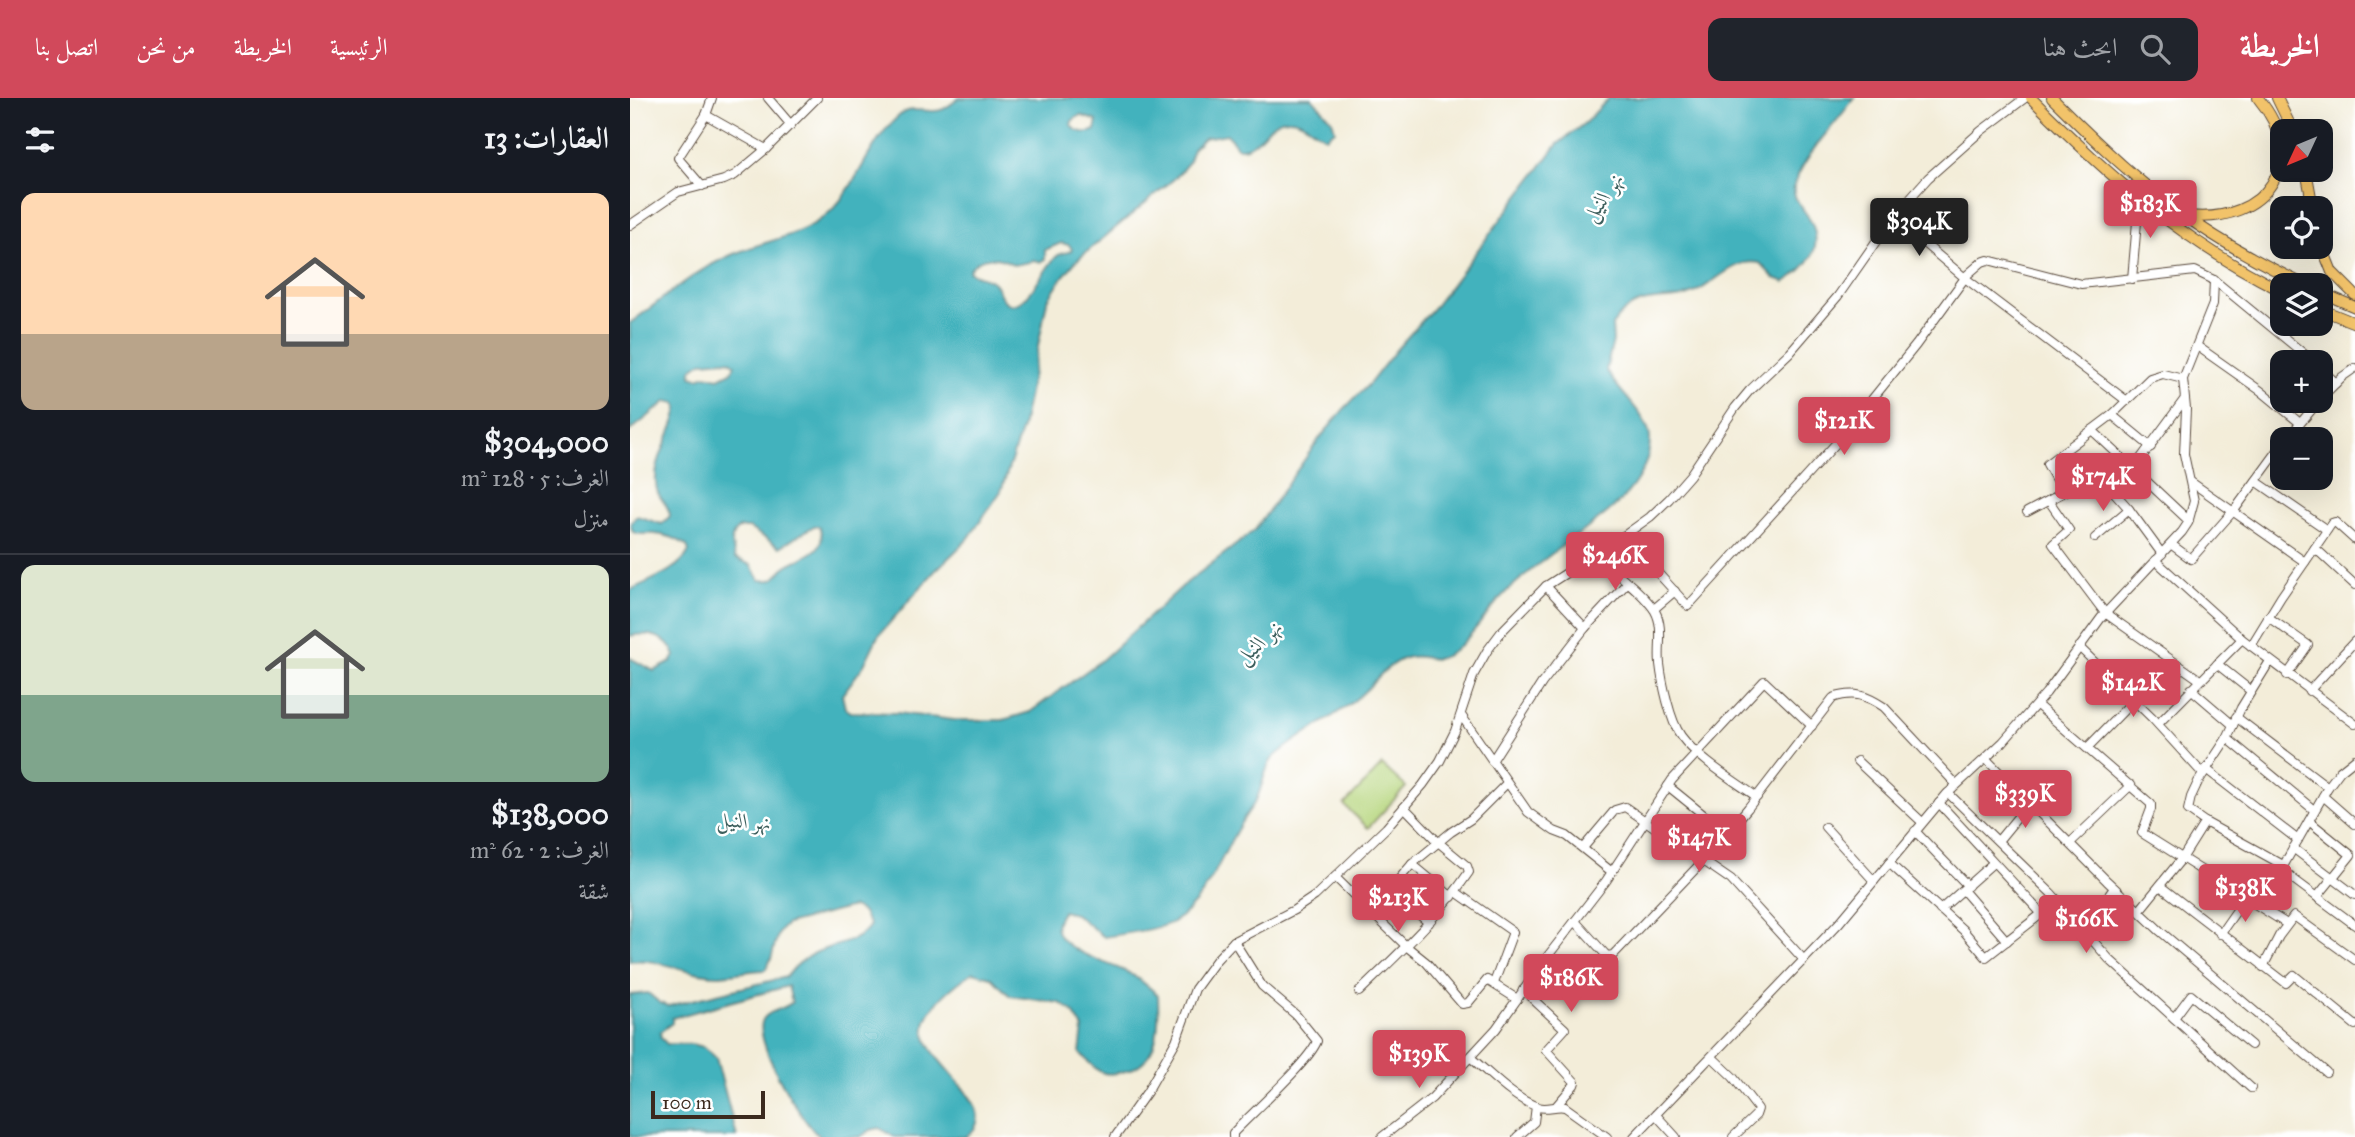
<!DOCTYPE html>
<html lang="ar">
<head>
<meta charset="utf-8">
<style>
	body { margin:0; font-family:"IM FELL Great Primer",Amiri,serif; background:#20242c; color:#f1f3f6; direction:rtl; height:100vh; display:flex; flex-direction:column; font-size:26px; white-space:nowrap }
	* { box-sizing:border-box; margin:0 }
	p { font-size:23px; color:#9ea1a6 }
	.icon { flex:none; width:38px; height:38px; fill:none; stroke:currentColor; stroke-width:2; stroke-linecap:round; stroke-linejoin:round }
	.map { position:relative; flex:1; overflow:hidden; direction:ltr }
	.side { display:flex; flex-direction:column; background:#171b24; width:630px }
	.side>* { flex:none }
	.needle { width:46px; rotate:226deg }
	.tools { position:absolute; left:1640px; top:21px; display:grid; gap:14px }
	.tools a { display:grid; place-items:center; width:63px; height:63px; border-radius:14px; background:#171b24; box-shadow:0 7px 28px #0002; font-size:35px }
	.scale { position:absolute; left:21px; bottom:18px; width:114px; box-sizing:border-box; padding-left:7px; border:4px solid #3b2a1e; border-top:0; font-size:19px; line-height:24px; white-space:nowrap; color:#3b2a1e; -webkit-text-stroke:5px #fff; paint-order:stroke }
	.price { position:absolute; translate:-50% -60px; padding:0 16px; border-radius:7px; background:#d1495b; color:#fff; font-size:23px; line-height:46px; filter:drop-shadow(0 2px 4px #0008) }
	.price::after { content:''; position:absolute; left:50%; top:42px; width:21px; height:16px; margin-left:-10px; background:inherit; clip-path:polygon(0 0,100% 0,50% 100%) }
	.price.current { background:#222; color:#fff }
	ul { padding:0; list-style:none }
	li { display:grid; align-content:center; gap:14px; height:371px; padding:0 21px }
	li+li { border-top:2px solid #363941 }
	li span { display:grid; place-items:center; height:217px; border-radius:14px; color:#555 }
	li>.icon { margin-inline-start:auto }
	span .icon { width:126px; height:126px; fill:#fffc; stroke-width:1 }
	li b { font-size:30px }
	h2 { display:flex; justify-content:space-between; align-items:center; height:84px; padding:0 21px; font-size:30px }
	header { display:flex; align-items:center; gap:42px; box-sizing:border-box; height:98px; padding:0 35px; background:#d1495b; color:#fff }
	header strong { font-size:33px }
	nav { display:flex; gap:38px; margin-inline-start:auto; font-size:24px }
	.search { width:490px; height:63px; background:#20242c; display:flex; align-items:center; gap:18px; box-sizing:border-box; padding:0 24px; border-radius:14px; color:#9ea1a6; font-size:26px }
	main { display:flex; flex:1; min-height:0 }
	.map>svg:first-child { display:block }
</style>
</head>
<body>
<header>
<strong>الخريطة</strong>
<div class="search"><svg class="icon" aria-label="search" viewBox="0 0 24 24"><circle cx="10" cy="10" r="6"/><path d="M15 15l6 6"/></svg>ابحث هنا</div>
<nav><a>الرئيسية</a><a>الخريطة</a><a>من نحن</a><a>اتصل بنا</a></nav>
</header>
<main>
<div class="map">
<svg width="1725" height="1039" viewBox="0 0 1725 1039">
	<rect width="100%" height="100%" fill="#fff"/>
	<filter id="ink" filterUnits="userSpaceOnUse"><feTurbulence type="fractalNoise" baseFrequency=".0143" numOctaves="2"/><feDisplacementMap in="SourceGraphic" scale="14" xChannelSelector="R" yChannelSelector="G"/><feConvolveMatrix kernelMatrix="1 2 1 2 8 2 1 2 1" color-interpolation-filters="sRGB"/></filter>
	<filter id="wash" filterUnits="userSpaceOnUse"><feTurbulence type="fractalNoise" baseFrequency=".00686" numOctaves="4" result="noise"/><feDisplacementMap in="SourceGraphic" scale="28" xChannelSelector="R" yChannelSelector="G"/><feGaussianBlur stdDeviation="1.57" result="paint"/><feColorMatrix in="noise" values="0 0 0 0 0 0 0 0 0 0 0 0 0 0 0 0 0 1.4 0 .05"/><feComposite in="paint" operator="in"/></filter>
	<g filter="url(#wash)">
		<rect width="100%" height="100%" fill="#f3edd9"/>
		<path fill="#b5d57c" stroke="#78804d" stroke-width="2" d="M752 667 776 689 738 730 714 707Z"/>
		<path fill="#43b2bd" stroke="#3f6e6e" stroke-width="2" fill-rule="evenodd" d="M329 0H682L702 22 705 32 696 39C685 35 678 25 666 22 636 14 633 52 608 50L597 36 574 40 563 51 558 65 545 80 446 163 431 181 417 203 392 330 371 393 338 441 304 474 248 538 234 567 212 597 215 610 221 614 268 615 324 622H373L400 614 473 561 555 486 625 432 689 341 714 311 740 285 766 252 806 207 928 46 956 24 979 0H1224C1205 28 1178 51 1165 84 1159 99 1174 110 1180 122 1195 149 1178 170 1155 184L1144 180 1130 165C1104 160 1087 183 1066 194 1037 209 1007 190 982 227L983 243 976 272C987 293 1022 320 1020 343 1018 390 970 422 935 446 915 460 896 476 877 493 858 511 839 546 815 558 803 565 792 556 779 559 761 563 749 578 737 591 710 618 672 634 643 660 633 672 633 690 625 704 620 712 614 719 610 727 590 759 577 804 543 824 529 832 490 836 474 839L445 816 433 813C404 847 478 864 497 874 509 880 518 888 528 897 529 929 530 966 492 974 485 976 478 977 471 974 463 970 456 961 450 955L453 930 442 913 430 905 380 898 361 879 343 874C326 886 306 901 297 920 278 961 382 1006 336 1039H265L249 1030 241 1032 230 1039H190C173 1026 119 939 134 920 141 911 155 912 162 904L158 888 42 920V925L30 934 31 940 37 946H61L74 949 86 960 107 1039H0V897L18 895 30 905 38 908 156 879C164 869 175 859 187 854 206 845 228 846 240 827L232 814 223 809 157 826C141 838 147 858 135 872 120 872 106 876 91 877 61 878 28 859 0 863V560L24 573 41 564 45 558C39 538 19 534 0 538V492C18 483 50 472 59 453L57 448C48 441 37 437 25 436 17 435 10 438 3 434 0 427 0 423 7 418L32 426 40 418C39 402 24 403 26 379 27 355 44 334 48 310L46 305 37 303 0 333V225C31 203 61 175 97 159 126 145 169 139 194 119 228 92 237 44 270 17 282 7 298 16 311 12 317 10 324 4 329 0ZM450 17 467 23 465 32C457 36 447 35 441 27L442 23ZM431 145 439 147 442 151 441 153C436 155 430 155 426 159 415 168 394 218 376 204 369 199 369 190 364 185 357 178 346 180 339 173 349 155 369 158 384 167L405 163 411 164 415 161V152ZM96 262 101 263 105 267 101 274 89 280 76 277 68 280 61 278 62 271 72 264ZM184 428H189C200 454 173 458 158 467 145 474 150 485 130 482L121 467 105 460C103 448 97 439 109 430H119L150 449Z"/>
	</g>
	<g filter="url(#ink)">
		<g fill="none" stroke-linecap="round" stroke-linejoin="round">
			<g stroke="#57473a" stroke-width="10">
				<g id="minor">
					<path d="M138 0 161 27"/>
					<path d="M76 17 82 0"/>
					<path d="M72 88 48 60 76 17 136 51"/>
					<path d="M1263 119 1335 180 1497 303"/>
					<path d="M0 127 48 94 94 82 105 77 136 51 187 0"/>
					<path d="M1502 181 1509 101"/>
					<path d="M1567 248 1631 293 1670 325"/>
					<path d="M1690 270 1706 285"/>
					<path d="M1690 301 1712 279 1725 270"/>
					<path d="M1482 317 1521 349"/>
					<path d="M1462 332 1559 423"/>
					<path d="M1657 341 1689 303"/>
					<path d="M1503 371 1554 302"/>
					<path d="M1626 383 1697 432"/>
					<path d="M1561 384 1675 464"/>
					<path d="M1433 394 1417 366 1482 317 1520 280 1533 276 1553 281"/>
					<path d="M1419 403 1439 432 1423 446 1475 515 1570 582"/>
					<path d="M1397 414 1468 376 1499 411 1532 456"/>
					<path d="M994 438 1058 508 1210 341 1286 247 1337 177 1352 164 1358 162 1451 186 1565 173 1584 182 1684 264"/>
					<path d="M1465 440 1499 411"/>
					<path d="M1542 447 1561 461 1606 410 1652 347"/>
					<path d="M1685 450 1725 487"/>
					<path d="M966 457C982 472 1014 495 1025 513 1034 529 1028 548 1030 566 1032 584 1040 623 1051 638 1068 661 1103 682 1127 699"/>
					<path d="M1525 462 1612 541 1725 626"/>
					<path d="M916 488 955 530"/>
					<path d="M1024 511 1045 493"/>
					<path d="M1638 519 1678 547 1657 577"/>
					<path d="M1621 548 1651 499 1702 425 1705 424 1725 442"/>
					<path d="M1449 549 1522 620 1573 676"/>
					<path d="M1640 563 1611 610 1597 640 1568 684 1561 699 1558 712 1575 724 1653 767"/>
					<path d="M1587 566 1621 593"/>
					<path d="M1561 591 1603 627"/>
					<path d="M1679 593 1725 543"/>
					<path d="M1407 607 1521 706V711L1512 735 1657 826"/>
					<path d="M831 617 898 714 924 733 937 738 982 774"/>
					<path d="M1606 619 1698 689"/>
					<path d="M1528 626 1612 541"/>
					<path d="M1597 640 1684 712"/>
					<path d="M1458 649 1504 602"/>
					<path d="M1356 661 1477 783 1530 833 1696 974"/>
					<path d="M1725 661 1710 673 1698 689 1651 772 1725 827"/>
					<path d="M862 663 912 585 955 530 997 485"/>
					<path d="M1227 663 1292 724"/>
					<path d="M1576 671 1668 742"/>
					<path d="M1038 688 1096 735"/>
					<path d="M1318 695 1421 795 1479 861 1621 990"/>
					<path d="M1693 698 1725 726"/>
					<path d="M1309 705 1412 816"/>
					<path d="M1679 723 1721 757 1687 799"/>
					<path d="M1195 729 1244 783"/>
					<path d="M1285 733 1338 788"/>
					<path d="M1368 743 1400 704"/>
					<path d="M1440 745 1501 687"/>
					<path d="M953 750 985 712 995 709 1101 782 1174 862"/>
					<path d="M1663 750 1725 797"/>
					<path d="M1259 765 1333 832 1356 859 1428 803"/>
					<path d="M782 766 822 799"/>
					<path d="M705 779 776 848 796 864 832 906 838 905 857 882 887 901"/>
					<path d="M1530 788 1656 885 1664 877 1725 927"/>
					<path d="M760 792 799 825"/>
					<path d="M1333 792 1377 843"/>
					<path d="M826 794 883 834 864 885"/>
					<path d="M1310 812 1363 765"/>
					<path d="M1509 813 1553 759 1575 724"/>
					<path d="M741 814 782 766 821 734 841 721 877 685"/>
					<path d="M945 823 977 858 983 857 1074 762 1118 710 1203 600C1224 593 1236 597 1254 609L1326 686"/>
					<path d="M1453 833 1484 790"/>
					<path d="M1590 836 1616 799"/>
					<path d="M1633 869 1649 838 1664 818 1725 862"/>
					<path d="M893 892 935 931 916 952 945 984 944 987 927 1007"/>
					<path d="M729 894C768 856 808 820 839 774L837 768 808 744 774 709"/>
					<path d="M1544 920 1561 897 1621 947"/>
					<path d="M1082 959 1103 979 1128 1011 1126 1017 1103 1039"/>
					<path d="M841 960C862 977 882 1000 908 1009 917 1012 926 1007 935 1009L977 1039"/>
					<path d="M1026 1017 1046 1039"/>
					<path d="M485 1039 517 994 546 943 565 891 587 861 604 843 664 812 685 798 756 730 793 687 810 663 825 633 844 576 857 553 872 533 916 488 988 442 1020 419 1039 401 1060 377 1105 310 1120 292 1160 254 1208 198 1263 119 1298 80 1351 33 1395 0"/>
					<path d="M603 1039V1035C621 1016 680 963 687 943L666 917 632 888 604 843"/>
					<path d="M752 1039 802 1000 866 931 917 859 976 783 1042 682 1134 583 1182 628"/>
					<path d="M887 1039 904 1024 906 1008"/>
					<path d="M1004 1039 1209 825 1316 697 1373 644 1416 595 1471 520 1552 434 1558 425 1564 403 1554 356 1556 311 1553 281 1583 206 1584 182"/>
				</g>
			</g>
			<g stroke="#57473a" stroke-width="12">
				<g id="major">
					<path d="M1401 0C1478 78 1553 144 1652 193"/>
					<path d="M1422 0C1468 46 1514 90 1568 127 1602 150 1638 169 1675 187"/>
					<path d="M1647 0 1663 33"/>
					<path d="M1676 72 1683 110"/>
					<path d="M1559 118C1635 126 1681 63 1628 0"/>
					<path d="M1690 144 1702 174 1725 197"/>
					<path d="M1690 194 1725 209"/>
					<path d="M1690 211 1725 225"/>
				</g>
			</g>
			<use href="#minor" stroke="#fff" stroke-width="8"/>
			<use href="#major" stroke="#f2c36a" stroke-width="10"/>
		</g>
	</g>
	<g text-anchor="middle" dominant-baseline="central" stroke-width="5" stroke-linejoin="round" paint-order="stroke">
		<g font-size="21" font-style="italic" fill="#3e605e" stroke="#fff">
			<text transform="translate(973 99) rotate(-55)">نهر النيل</text>
			<text transform="translate(629 544) rotate(-43)">نهر النيل</text>
			<text transform="translate(114 723) rotate(4)">نهر النيل</text>
		</g>
	</g>
</svg>
<div class="tools">
<a><svg class="needle" viewBox="-14 -14 28 28"><path d="M0-13l5 13h-10z" fill="#e53935"/><path d="M0 13l5-13h-10z" fill="#9ea1a6"/></svg></a>
<a><svg class="icon" aria-label="locate" viewBox="0 0 24 24"><circle cx="12" cy="12" r="6"/><path d="M12 2v4M12 18v4M2 12h4M18 12h4"/></svg></a>
<a><svg class="icon" aria-label="layers" viewBox="0 0 24 24"><path d="M12 4l9 5-9 5-9-5zM3 14l9 5 9-5"/></svg></a>
<a>+</a>
<a>−</a>
</div>
<div class="scale">100 m</div>
<b class="price" style="left:1520px;top:142px">$183K</b>
<b class="price current" style="left:1289px;top:160px">$304K</b>
<b class="price" style="left:1214px;top:359px">$121K</b>
<b class="price" style="left:1473px;top:415px">$174K</b>
<b class="price" style="left:985px;top:494px">$246K</b>
<b class="price" style="left:1503px;top:621px">$142K</b>
<b class="price" style="left:1395px;top:732px">$339K</b>
<b class="price" style="left:1069px;top:776px">$147K</b>
<b class="price" style="left:1615px;top:826px">$138K</b>
<b class="price" style="left:768px;top:836px">$213K</b>
<b class="price" style="left:1456px;top:857px">$166K</b>
<b class="price" style="left:941px;top:916px">$186K</b>
<b class="price" style="left:789px;top:992px">$139K</b>
</div>
<section class="side">
<h2>العقارات: 13<svg class="icon" aria-label="filters" viewBox="0 0 24 24"><path d="M4 7h16M4 17h16"/><circle cx="9" cy="7" r="2"/><circle cx="15" cy="17" r="2"/></svg></h2>
<ul>
<li><span style="background:linear-gradient(#ffd9b3 65%,#b9a48a 0)"><svg class="icon" aria-label="home" viewBox="0 0 24 24"><path d="M3 11l9-7 9 7M6 9v11h12V9"/></svg></span><div><b>$304,000</b><p>الغرف: 5 · 128 m²</p><p>منزل</p></div></li>
<li><span style="background:linear-gradient(#dfe7d0 60%,#7fa58c 0)"><svg class="icon" aria-label="home" viewBox="0 0 24 24"><path d="M3 11l9-7 9 7M6 9v11h12V9"/></svg></span><div><b>$138,000</b><p>الغرف: 2 · 62 m²</p><p>شقة</p></div></li>
</ul>
</section>
</main>
</body>
</html>
